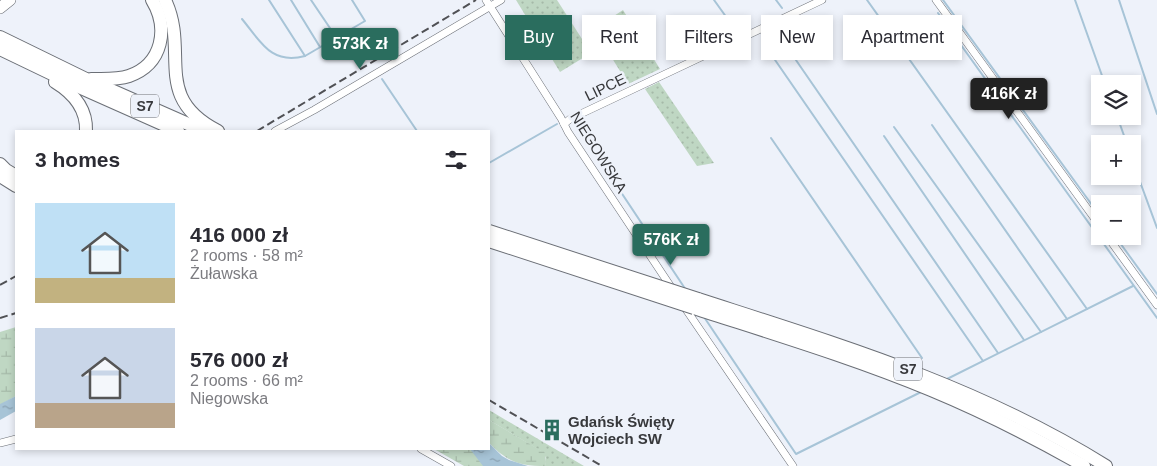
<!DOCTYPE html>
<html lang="en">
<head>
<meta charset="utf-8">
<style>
	body { margin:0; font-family:Helvetica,sans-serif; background:#f7f7f7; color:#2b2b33; height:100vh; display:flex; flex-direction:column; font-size:19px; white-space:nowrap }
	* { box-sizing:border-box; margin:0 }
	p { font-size:16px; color:#7c7c81 }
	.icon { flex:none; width:28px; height:28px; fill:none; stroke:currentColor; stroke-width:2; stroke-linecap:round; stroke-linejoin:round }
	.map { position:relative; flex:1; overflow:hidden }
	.sheet { position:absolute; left:15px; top:130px; width:475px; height:320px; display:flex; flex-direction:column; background:#fff; border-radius:0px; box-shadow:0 2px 8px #0003 }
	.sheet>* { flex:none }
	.hud { position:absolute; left:505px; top:15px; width:475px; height:45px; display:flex; gap:10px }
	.buttons { position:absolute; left:1091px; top:75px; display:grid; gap:10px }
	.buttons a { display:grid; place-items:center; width:50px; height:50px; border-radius:0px; background:#fff; box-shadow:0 2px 8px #0003; font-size:25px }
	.price { position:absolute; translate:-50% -42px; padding:0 11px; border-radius:5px; background:#2a6d5e; color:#fff; font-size:16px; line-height:32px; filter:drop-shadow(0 1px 2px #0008) }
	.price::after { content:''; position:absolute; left:50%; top:30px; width:15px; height:11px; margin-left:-8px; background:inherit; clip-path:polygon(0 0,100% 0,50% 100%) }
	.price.current { background:#222; color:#fff }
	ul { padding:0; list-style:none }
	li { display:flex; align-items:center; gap:15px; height:125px; padding:0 20px }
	li span { display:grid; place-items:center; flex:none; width:140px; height:100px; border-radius:0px; color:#555 }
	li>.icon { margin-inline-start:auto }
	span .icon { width:60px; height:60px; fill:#fffc; stroke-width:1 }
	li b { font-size:21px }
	h2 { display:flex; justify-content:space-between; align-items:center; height:60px; padding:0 20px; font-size:21px }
	.chip { padding:0 18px; border-radius:0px; background:#fff; box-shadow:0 2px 8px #0003; font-size:18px; line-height:45px }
	.chip.current { background:#2a6d5e; color:#fff }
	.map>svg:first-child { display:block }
</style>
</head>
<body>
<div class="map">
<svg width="1157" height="466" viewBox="0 0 1157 466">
	<defs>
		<pattern id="grass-dots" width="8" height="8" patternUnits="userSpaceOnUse" patternTransform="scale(1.25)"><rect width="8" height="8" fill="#bfd7c3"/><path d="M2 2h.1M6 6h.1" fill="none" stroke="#a5b9a8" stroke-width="1.8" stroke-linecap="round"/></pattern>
		<pattern id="wetland-marsh" width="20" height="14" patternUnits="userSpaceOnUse" patternTransform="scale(1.25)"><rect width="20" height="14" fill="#bfd7c3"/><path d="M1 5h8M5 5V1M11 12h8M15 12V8" fill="none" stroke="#a5b9a8"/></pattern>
		<pattern id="water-ripples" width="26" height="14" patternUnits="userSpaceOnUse" patternTransform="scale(1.25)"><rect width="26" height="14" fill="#a7c4d7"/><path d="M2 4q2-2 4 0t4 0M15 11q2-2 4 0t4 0" fill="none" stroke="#89a0b0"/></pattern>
	</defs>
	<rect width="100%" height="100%" fill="#eef2fa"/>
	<g fill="url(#grass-dots)">
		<path d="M516 0H557L591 53 560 72Z"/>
		<path d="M623 10 660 69 628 84 594 29Z"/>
		<path d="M659 82 714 163 697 166 645 89Z"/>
		<path d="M489 410 584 466H546L545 462 546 454 489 420Z"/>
	</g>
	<g fill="url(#wetland-marsh)">
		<path d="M16 327V396L0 405V332Z"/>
		<path d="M489 420 547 454 545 458 546 466C519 466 508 462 489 443Z"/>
		<path d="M434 449H475L487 466H464Z"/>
	</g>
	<g fill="url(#water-ripples)">
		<path d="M16 396V411L0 420V404Z"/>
		<path d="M489 443 502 456 509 460 528 466H483L470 449H489Z"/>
	</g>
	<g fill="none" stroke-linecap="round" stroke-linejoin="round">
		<g stroke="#a7c4d7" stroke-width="2">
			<path d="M269 0 305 56"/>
			<path d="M291 0 320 47"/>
			<path d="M311 0 336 37"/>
			<path d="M714 0 737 32"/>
			<path d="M776 0 782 8"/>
			<path d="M867 0 1087 309"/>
			<path d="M943 0 1100 216"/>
			<path d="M1075 0 1105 84"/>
			<path d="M1119 0 1157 114"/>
			<path d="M938 13 1157 318"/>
			<path d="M242 19C261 42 271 65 305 56L365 21 352 0"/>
			<path d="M764 44 983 361"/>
			<path d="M789 50 998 353"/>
			<path d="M382 79 417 131"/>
			<path d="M1117 116 1127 144"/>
			<path d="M932 125 1067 319"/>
			<path d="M577 126 686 290"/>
			<path d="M894 127 1041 332"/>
			<path d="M884 136 1024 340"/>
			<path d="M771 138 922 358"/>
			<path d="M1132 160 1157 228"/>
			<path d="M489 163 557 124"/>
			<path d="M1115 236 1157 294"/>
			<path d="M704 317 796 454 921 392"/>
			<path d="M945 380 1133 286"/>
		</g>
		<g stroke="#6b6f76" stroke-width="8">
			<g id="street">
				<path d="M486 0 561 118 568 132 673 290"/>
				<path d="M936 0 1100 226"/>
				<path d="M564 124 570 119 822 0"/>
				<path d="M275 131 314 110 501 0"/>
				<path d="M1107 236 1157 305"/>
				<path d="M683 305 793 466"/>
				<path d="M0 443 16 439"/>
				<path d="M421 449 451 466"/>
			</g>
		</g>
		<g stroke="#6b6f76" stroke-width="12">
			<path id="primary" d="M0 8 10 0"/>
		</g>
		<g stroke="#6b6f76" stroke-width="14">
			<g id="highway">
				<path d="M165 0C190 52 151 97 218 131"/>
				<path d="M0 37 86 79 204 131"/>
				<path d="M0 49 79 87 178 131"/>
				<path d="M91 79C104 79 117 80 129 76 163 64 169 28 152 0"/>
				<path d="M55 82C73 93 87 109 86 131"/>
				<path d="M0 164 6 170 16 176"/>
				<path d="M0 176 16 186"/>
				<path d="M698 299C840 345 978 386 1106 466"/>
				<path d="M694 308C774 334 854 358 931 390 984 412 1035 438 1084 466"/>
			</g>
		</g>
		<use href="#street" stroke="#fff" stroke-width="7"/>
		<use href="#primary" stroke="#fff" stroke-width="11"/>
		<use href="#highway" stroke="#fff" stroke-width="12"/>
		<g stroke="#505155" stroke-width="2" stroke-dasharray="8 4" stroke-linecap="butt">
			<path d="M257 131 476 0"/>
			<path d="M0 285 16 276"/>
			<path d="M0 318 16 313"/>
			<path d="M489 400 602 466"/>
		</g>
		<g stroke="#6b6f76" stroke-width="14" stroke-linecap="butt">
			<g id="highway-bridge">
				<path d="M489 231 698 299"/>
				<path d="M489 241 694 308"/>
			</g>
		</g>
		<use href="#highway-bridge" stroke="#fff" stroke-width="12"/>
	</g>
	<defs>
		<g id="building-bare" transform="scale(1.725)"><path d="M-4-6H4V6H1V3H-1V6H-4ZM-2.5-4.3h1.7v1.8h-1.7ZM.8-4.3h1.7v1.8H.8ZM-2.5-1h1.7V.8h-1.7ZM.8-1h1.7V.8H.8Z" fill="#2a6d5e" stroke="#eef2fa" stroke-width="2.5" paint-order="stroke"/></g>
	</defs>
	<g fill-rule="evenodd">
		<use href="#building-bare" x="552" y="430"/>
	</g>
	<g text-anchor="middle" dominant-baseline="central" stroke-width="5" stroke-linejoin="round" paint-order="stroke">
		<g fill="#eef2fa" stroke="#6e7074" stroke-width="1">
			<rect x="131" y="94.5" width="28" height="23" rx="4"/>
			<rect x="894" y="357.5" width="28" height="23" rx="4"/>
		</g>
		<g font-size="14" font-weight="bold" fill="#37383b">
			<text x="145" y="106">S7</text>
			<text x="908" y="369">S7</text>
		</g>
		<g font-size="15" fill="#37383b" stroke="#eef2fa">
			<text transform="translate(605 87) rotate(-26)">LIPCE</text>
			<text transform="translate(599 152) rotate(58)">NIEGOWSKA</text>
		</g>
		<g font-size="15" font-weight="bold" fill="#37383b" stroke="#eef2fa" text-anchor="start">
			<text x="568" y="421">Gdańsk Święty<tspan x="568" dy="17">Wojciech SW</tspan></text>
		</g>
	</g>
</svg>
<div class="buttons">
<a><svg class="icon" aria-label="layers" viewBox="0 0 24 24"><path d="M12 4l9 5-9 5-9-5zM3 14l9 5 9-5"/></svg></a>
<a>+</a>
<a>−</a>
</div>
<b class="price" style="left:360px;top:70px">573K zł</b>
<b class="price current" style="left:1009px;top:120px">416K zł</b>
<b class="price" style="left:671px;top:266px">576K zł</b>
<div class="hud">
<a class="chip current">Buy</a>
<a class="chip">Rent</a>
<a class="chip">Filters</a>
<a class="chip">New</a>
<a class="chip">Apartment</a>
</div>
<section class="sheet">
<h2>3 homes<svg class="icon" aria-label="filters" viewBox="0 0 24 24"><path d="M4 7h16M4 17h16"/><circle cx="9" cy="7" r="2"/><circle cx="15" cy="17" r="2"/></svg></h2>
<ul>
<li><span style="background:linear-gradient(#bfe0f5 75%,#c2b280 0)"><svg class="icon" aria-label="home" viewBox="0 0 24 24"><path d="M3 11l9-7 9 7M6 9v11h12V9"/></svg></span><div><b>416 000 zł</b><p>2 rooms · 58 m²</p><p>Żuławska</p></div></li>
<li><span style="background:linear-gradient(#c9d6e8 75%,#b9a48a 0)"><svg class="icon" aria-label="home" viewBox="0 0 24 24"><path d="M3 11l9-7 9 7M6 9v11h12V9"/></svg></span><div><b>576 000 zł</b><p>2 rooms · 66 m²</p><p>Niegowska</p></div></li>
</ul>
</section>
</div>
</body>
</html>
